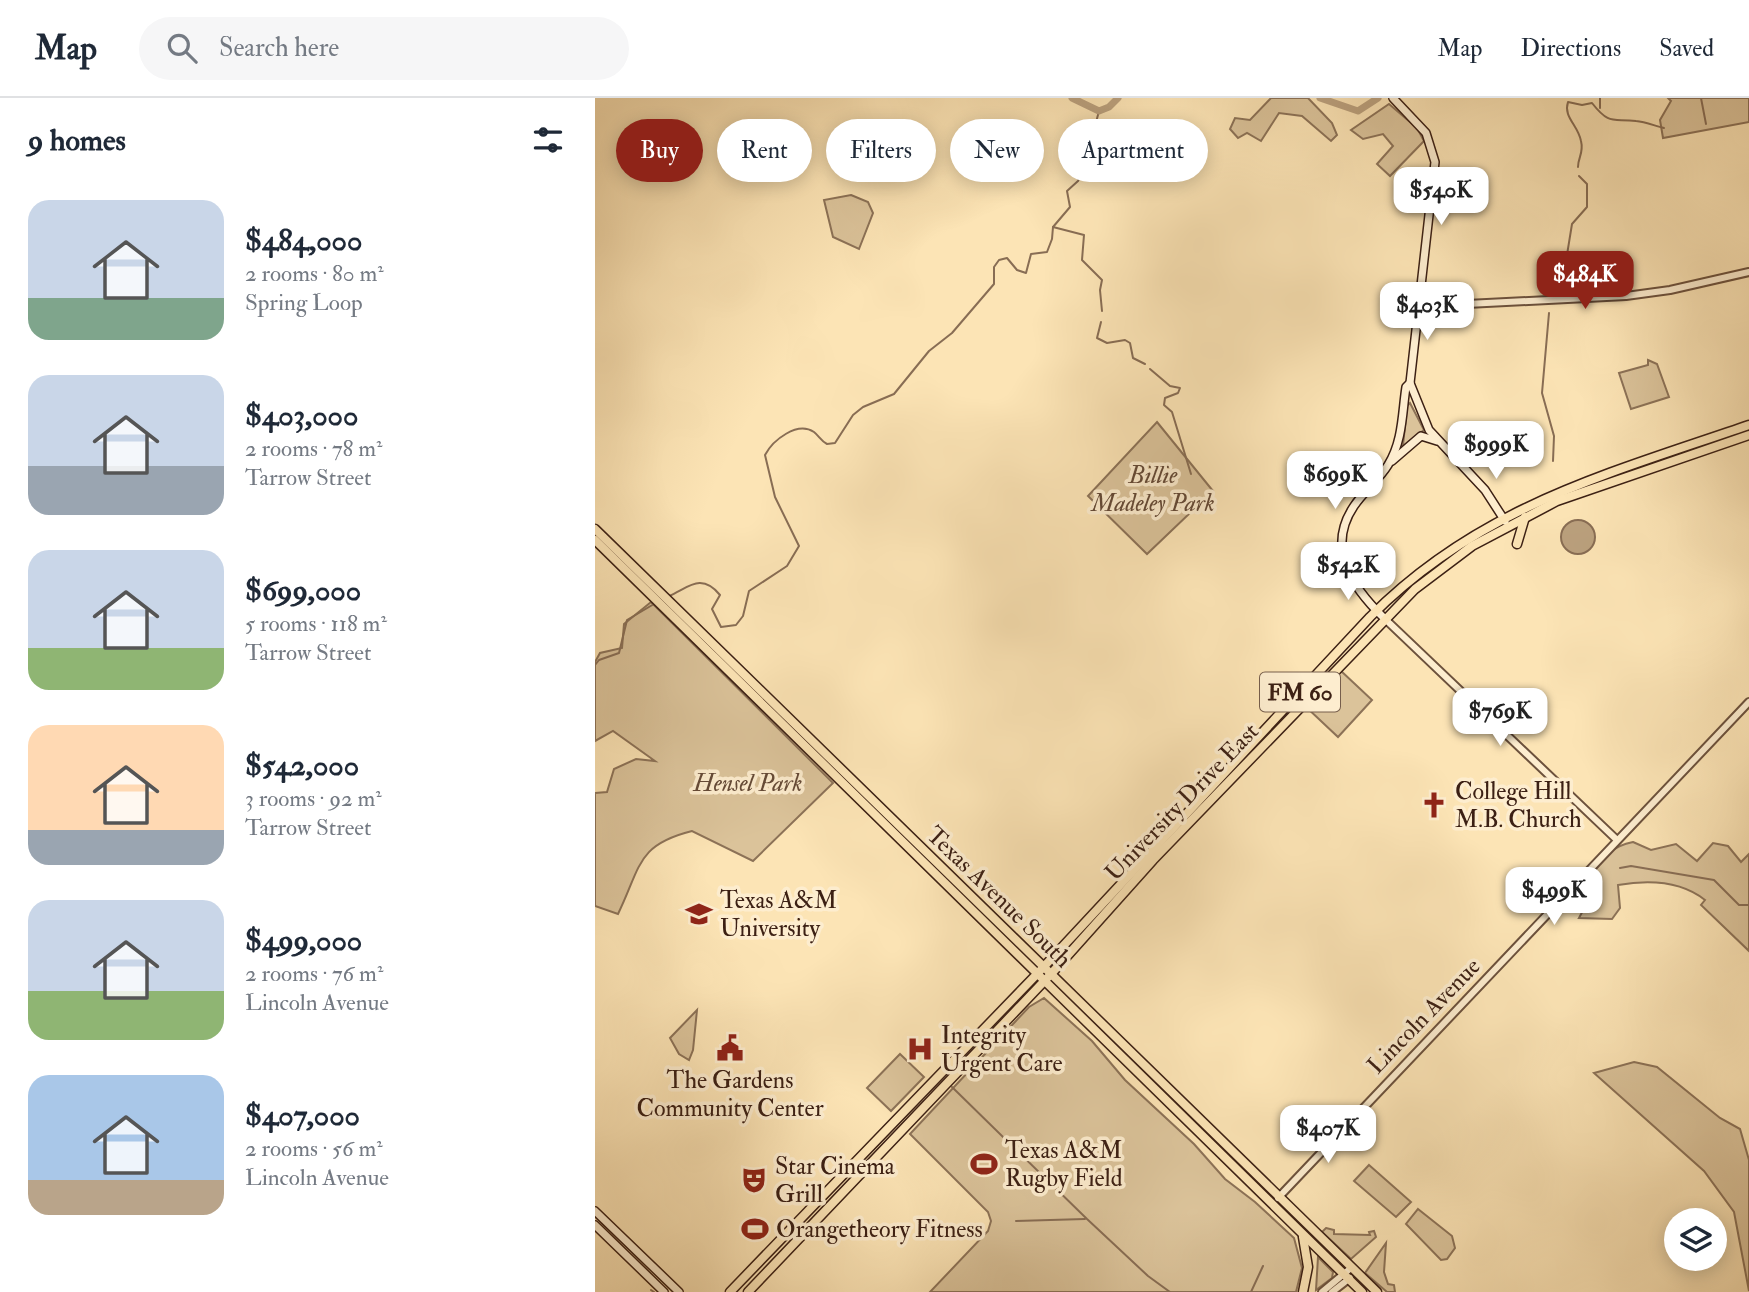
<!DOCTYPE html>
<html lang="en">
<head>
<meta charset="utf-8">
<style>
	body { margin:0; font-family:"IM FELL Double Pica",serif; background:#f6f6f7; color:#1f2937; height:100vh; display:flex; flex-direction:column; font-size:26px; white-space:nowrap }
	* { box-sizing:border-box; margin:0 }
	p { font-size:23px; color:#747a83 }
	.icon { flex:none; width:38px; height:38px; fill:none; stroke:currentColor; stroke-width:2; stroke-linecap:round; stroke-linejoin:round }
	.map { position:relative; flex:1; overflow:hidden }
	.panel { display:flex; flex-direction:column; background:#fff; width:595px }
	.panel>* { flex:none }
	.top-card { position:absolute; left:21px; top:21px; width:665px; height:63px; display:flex; gap:14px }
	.tools { position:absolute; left:1069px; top:1110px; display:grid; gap:14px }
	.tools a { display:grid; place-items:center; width:63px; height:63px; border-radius:50%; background:#fff; box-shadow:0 4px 18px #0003; font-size:35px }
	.price { position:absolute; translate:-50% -60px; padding:0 16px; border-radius:14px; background:#fff; color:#222; font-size:23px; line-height:46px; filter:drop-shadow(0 2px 4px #0008) }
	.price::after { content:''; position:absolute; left:50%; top:42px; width:21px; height:16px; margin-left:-10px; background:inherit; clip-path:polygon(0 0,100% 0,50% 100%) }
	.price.on { background:#8f2418; color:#fff }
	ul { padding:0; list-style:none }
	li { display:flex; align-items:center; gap:21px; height:175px; padding:0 28px }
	li span { display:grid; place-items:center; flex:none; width:196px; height:140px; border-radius:21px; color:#555 }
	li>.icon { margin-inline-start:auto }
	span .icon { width:84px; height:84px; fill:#fffc; stroke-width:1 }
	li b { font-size:30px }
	h2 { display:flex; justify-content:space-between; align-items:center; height:84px; padding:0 28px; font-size:30px }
	.pill { padding:0 24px; border-radius:32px; background:#fff; box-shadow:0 4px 18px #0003; font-size:24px; line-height:63px }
	.pill.on { background:#8f2418; color:#fff }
	header { display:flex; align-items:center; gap:42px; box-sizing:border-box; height:98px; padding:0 35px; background:#fff; border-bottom:2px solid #e0e1e3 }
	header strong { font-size:33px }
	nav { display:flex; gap:38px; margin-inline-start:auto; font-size:24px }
	.search { width:490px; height:63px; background:#f6f6f7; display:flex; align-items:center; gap:18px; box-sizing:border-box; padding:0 24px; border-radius:38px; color:#747a83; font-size:26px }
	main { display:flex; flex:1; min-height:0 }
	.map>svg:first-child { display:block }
</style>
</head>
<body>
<header>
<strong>Map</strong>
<div class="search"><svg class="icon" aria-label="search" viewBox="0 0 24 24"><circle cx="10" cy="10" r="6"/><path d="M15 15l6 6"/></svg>Search here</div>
<nav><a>Map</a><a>Directions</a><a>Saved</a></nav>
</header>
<main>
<section class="panel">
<h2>9 homes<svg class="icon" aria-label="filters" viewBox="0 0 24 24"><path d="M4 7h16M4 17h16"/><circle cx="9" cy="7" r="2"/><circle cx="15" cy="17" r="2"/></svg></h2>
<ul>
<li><span style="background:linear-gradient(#c9d6e8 70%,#7fa58c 0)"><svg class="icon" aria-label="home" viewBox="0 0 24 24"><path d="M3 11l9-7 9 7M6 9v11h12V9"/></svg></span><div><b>$484,000</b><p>2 rooms · 80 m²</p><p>Spring Loop</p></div></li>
<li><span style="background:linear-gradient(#c9d6e8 65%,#9aa5b1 0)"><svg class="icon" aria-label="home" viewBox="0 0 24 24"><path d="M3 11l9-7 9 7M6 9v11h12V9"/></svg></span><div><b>$403,000</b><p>2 rooms · 78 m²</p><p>Tarrow Street</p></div></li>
<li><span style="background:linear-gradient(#c9d6e8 70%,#8fb573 0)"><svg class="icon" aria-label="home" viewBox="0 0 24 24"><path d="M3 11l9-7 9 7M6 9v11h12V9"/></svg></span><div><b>$699,000</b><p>5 rooms · 118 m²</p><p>Tarrow Street</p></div></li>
<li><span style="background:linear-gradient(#ffd9b3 75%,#9aa5b1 0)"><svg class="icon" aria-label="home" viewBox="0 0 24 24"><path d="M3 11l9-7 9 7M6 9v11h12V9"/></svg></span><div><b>$542,000</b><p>3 rooms · 92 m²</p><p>Tarrow Street</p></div></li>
<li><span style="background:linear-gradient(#c9d6e8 65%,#8fb573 0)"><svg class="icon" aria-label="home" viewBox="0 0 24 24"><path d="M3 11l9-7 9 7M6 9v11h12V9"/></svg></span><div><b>$499,000</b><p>2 rooms · 76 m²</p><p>Lincoln Avenue</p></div></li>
<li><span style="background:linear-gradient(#a9c7e8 75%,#b9a48a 0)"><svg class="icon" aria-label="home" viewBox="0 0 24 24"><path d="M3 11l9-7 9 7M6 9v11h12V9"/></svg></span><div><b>$407,000</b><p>2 rooms · 56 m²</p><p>Lincoln Avenue</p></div></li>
</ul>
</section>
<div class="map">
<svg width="1154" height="1194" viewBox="0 0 1154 1194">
	<rect width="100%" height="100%" fill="#fce4b5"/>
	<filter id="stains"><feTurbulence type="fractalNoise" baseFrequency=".00286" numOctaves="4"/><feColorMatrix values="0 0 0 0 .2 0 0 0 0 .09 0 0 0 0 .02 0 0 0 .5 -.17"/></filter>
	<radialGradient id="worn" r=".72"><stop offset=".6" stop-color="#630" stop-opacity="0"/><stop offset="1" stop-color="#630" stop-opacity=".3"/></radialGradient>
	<g fill="#dbc39a" stroke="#8c7257" stroke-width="2">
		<path d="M676 0H713L737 25 742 37 736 43 707 18 684 15 666 43 652 35 643 40 635 31 640 20 655 22Z"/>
		<path d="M1073 0H1154V24L1068 40 1065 22 1076 3Z"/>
		<path d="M794 6 822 30 829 43 795 78 782 66 798 48 788 36 768 41 756 32Z"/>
		<path d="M256 97 273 104 278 115 264 151 238 139 229 102Z"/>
		<path d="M1053 262 1062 266 1074 299 1036 311 1024 275 1053 267Z"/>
		<path d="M815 305 829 332 808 348 812 308Z"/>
		<path d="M562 324 618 393 552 456 493 398Z"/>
		<path d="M56 504 238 685 158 763 97 733C41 747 46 769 23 816L0 808V695L12 694 19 671 41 661 60 663 18 633 0 643V564L5 555 27 550 29 526Z"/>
		<path d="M745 572 777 602 743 639 710 608Z"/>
		<path d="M1038 744 1056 752 1081 746 1102 763 1118 745 1133 748 1146 764 1154 756V853L1106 807 1110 802C1086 783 1052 782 1023 787L1025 810 1017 821 984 820C993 806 988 796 992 782 998 763 1020 747 1038 744Z"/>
		<path d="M449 900 497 943 530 982 599 1046 630 1081 660 1104 699 1140 707 1170 701 1194H335L393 1133 396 1123 393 1114 315 1036 434 909Z"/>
		<path d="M102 912 98 952 94 962 84 956 75 940Z"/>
		<path d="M305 956 329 979 296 1013 272 990Z"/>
		<path d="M1039 964 1062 969 1125 1020 1145 1031 1154 1062V1193L1139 1114 1109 1073 999 975Z"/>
		<path d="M774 1067 816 1104 801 1119 759 1083Z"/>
		<path d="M823 1111 857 1138 860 1150 852 1161 846 1162 811 1126Z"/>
		<path d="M731 1130 739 1132V1136L775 1137 774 1134 779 1133 781 1139 756 1161 727 1134Z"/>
		<path d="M791 1145 789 1174 793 1186 799 1187 800 1194H792L770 1175Z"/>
		<path d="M723 1159 738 1174 737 1180 721 1192Z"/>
	</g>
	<circle fill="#bba17e" stroke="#886d54" stroke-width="2" cx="983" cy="439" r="17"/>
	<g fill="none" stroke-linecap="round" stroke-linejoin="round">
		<g stroke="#886d54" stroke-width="2">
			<path d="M1106 0 1111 26"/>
			<path d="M1005 10V0"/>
			<path d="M983 69C983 59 989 55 986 43 983 27 968 19 973 4L987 7 997 5C1015 28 1018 20 1041 23 1051 24 1060 28 1069 30"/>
			<path d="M458 129 489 137 487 162 507 182 505 192 507 213"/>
			<path d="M954 194 961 170 971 163 977 126 992 109V86L984 78"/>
			<path d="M954 215 947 295 959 338 958 363"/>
			<path d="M506 224 502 240 512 245 530 242 535 245 538 260 550 266"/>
			<path d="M555 271 575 288 585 290 583 295 570 300 569 307 577 314 596 376"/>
			<path d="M74 498C93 490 106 474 125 497L117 511 126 529 141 527 148 518 154 493 192 468 204 448 180 399 170 357C178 342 202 323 219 334 224 338 226 343 232 346L240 345 258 317 268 309 299 296 334 253 357 235 399 186V169L404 162 412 160 422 172 431 175 436 156 452 154 457 141 458 129 475 109 472 93 483 83 489 70 504 13"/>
			<path d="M0 567 4 562 24 555 32 522 59 506"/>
			<path d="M539 754 545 756"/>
			<path d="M1025 770 1036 768 1119 782 1144 807H1154"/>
			<path d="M357 989 492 1121 553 1178 575 1194"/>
			<path d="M421 1123 490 1121"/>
			<path d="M56 1192 59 1194"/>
			<path d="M656 1194 668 1168"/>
		</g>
		<g stroke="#bba17e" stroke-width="7">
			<path d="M477 0 504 13 514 9 523 0"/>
			<path d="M725 0 763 13 783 0"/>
		</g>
		<g stroke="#6c513c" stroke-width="10">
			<g id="tertiary">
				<path d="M823 201 872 206 1031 198 1075 192 1154 174"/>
				<path d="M789 520 1022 742"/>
				<path d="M683 1100 1154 604"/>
				<path d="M727 1194 756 1170"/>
				<path d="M737 1194 755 1180"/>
			</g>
		</g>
		<g stroke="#3c2014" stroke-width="10">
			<g id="secondary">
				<path d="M815 285 834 332 890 392 910 423"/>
				<path d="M797 363 826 338 842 343"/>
				<path d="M789 520C758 490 730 451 759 408 769 393 784 382 793 367 808 343 807 315 811 289L815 285 840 64 831 35 798 0"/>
				<path d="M0 1113 84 1194"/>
				<path d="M0 1127 69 1194"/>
			</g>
		</g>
		<g stroke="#3c2014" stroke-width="11">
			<g id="primary">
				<path d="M0 431 782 1194"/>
				<path d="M0 442 767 1194"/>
				<path d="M922 446 930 419"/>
				<path d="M708 1139 713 1169 708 1194"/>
				<path d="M135 1194 443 875 775 519C884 409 1012 376 1154 327"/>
				<path d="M153 1194 456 876 558 762 820 491 877 448 962 403 1154 337"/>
			</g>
		</g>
		<use href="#tertiary" stroke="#fdedcf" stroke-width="6"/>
		<use href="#secondary" stroke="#fdedcf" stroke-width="7"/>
		<use href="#primary" stroke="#fce4b5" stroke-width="8"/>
	</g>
	<defs>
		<g id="church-bare" transform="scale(2.1)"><path d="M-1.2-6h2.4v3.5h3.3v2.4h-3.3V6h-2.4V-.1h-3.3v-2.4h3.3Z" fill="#8f2418" stroke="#fdedcf" stroke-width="2.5" paint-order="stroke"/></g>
		<g id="university-bare" transform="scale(2.1)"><path d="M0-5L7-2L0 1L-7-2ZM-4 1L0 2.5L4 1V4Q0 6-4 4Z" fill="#8f2418" stroke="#fdedcf" stroke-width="2.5" paint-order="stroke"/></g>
		<g id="civic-bare" transform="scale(2.1)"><path d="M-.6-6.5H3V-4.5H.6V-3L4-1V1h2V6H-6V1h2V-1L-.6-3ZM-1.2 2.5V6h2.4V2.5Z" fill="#8f2418" stroke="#fdedcf" stroke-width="2.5" paint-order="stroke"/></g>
		<g id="hospital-bare" transform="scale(2.1)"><path d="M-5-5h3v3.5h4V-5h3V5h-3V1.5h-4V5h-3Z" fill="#8f2418" stroke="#fdedcf" stroke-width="2.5" paint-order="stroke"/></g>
		<g id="stadium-bare" transform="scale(2.1)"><path d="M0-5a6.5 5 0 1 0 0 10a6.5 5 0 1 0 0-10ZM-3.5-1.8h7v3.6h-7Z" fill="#8f2418" stroke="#fdedcf" stroke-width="2.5" paint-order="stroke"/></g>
		<g id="theatre-bare" transform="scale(2.1)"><path d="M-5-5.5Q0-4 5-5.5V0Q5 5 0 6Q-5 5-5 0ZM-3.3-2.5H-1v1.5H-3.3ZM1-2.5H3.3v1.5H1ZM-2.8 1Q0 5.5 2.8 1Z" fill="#8f2418" stroke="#fdedcf" stroke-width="2.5" paint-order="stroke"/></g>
	</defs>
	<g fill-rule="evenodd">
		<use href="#church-bare" x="839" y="707"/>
		<use href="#university-bare" x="104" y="816"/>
		<use href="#civic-bare" x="135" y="950"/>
		<use href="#hospital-bare" x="325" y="951"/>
		<use href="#stadium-bare" x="389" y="1066"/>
		<use href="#theatre-bare" x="159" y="1082"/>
		<use href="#stadium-bare" x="160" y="1131"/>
	</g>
	<g text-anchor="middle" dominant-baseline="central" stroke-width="7" stroke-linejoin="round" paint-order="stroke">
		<rect fill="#fdedcf" stroke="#765e4c" stroke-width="2" x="665" y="574.5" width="80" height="39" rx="5"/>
		<g font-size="23" font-weight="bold" fill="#3c2014">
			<text x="705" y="594">FM 60</text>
		</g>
		<g font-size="24" font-style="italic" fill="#644936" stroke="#fdedcf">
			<text x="558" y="377">Billie<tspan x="558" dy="28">Madeley Park</tspan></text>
			<text x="153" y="685">Hensel Park</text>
		</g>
		<g font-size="24" fill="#3c2014" stroke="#fdedcf" text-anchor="start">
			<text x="860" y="693">College Hill<tspan x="860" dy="28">M.B. Church</tspan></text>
			<text x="125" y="802">Texas A&amp;M<tspan x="125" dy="28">University</tspan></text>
			<text x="346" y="937">Integrity<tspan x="346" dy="28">Urgent Care</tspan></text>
			<text x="135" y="982" text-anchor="middle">The Gardens<tspan x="135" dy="28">Community Center</tspan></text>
			<text x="410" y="1052">Texas A&amp;M<tspan x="410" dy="28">Rugby Field</tspan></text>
			<text x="180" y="1068">Star Cinema<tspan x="180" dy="28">Grill</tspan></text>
			<text x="181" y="1131">Orangetheory Fitness</text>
		</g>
		<g font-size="24" fill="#3c2014" stroke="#fdedcf">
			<text transform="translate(587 704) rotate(-46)">University Drive East</text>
			<text transform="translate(404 799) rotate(44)">Texas Avenue South</text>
			<text transform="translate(829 918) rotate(-46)">Lincoln Avenue</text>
		</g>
	</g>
	<rect width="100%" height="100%" filter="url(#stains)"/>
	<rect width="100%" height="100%" fill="url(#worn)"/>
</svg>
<div class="tools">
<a><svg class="icon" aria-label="layers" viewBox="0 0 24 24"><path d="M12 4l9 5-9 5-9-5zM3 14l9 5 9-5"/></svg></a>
</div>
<b class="price" style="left:846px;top:129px">$540K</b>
<b class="price on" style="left:990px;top:213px">$484K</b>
<b class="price" style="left:832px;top:244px">$403K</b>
<b class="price" style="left:901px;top:383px">$999K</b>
<b class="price" style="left:740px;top:413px">$699K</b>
<b class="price" style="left:753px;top:504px">$542K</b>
<b class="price" style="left:905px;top:650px">$769K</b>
<b class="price" style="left:959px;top:829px">$499K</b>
<b class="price" style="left:733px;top:1067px">$407K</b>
<div class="top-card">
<a class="pill on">Buy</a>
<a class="pill">Rent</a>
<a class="pill">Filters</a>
<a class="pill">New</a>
<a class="pill">Apartment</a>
</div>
</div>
</main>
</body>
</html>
